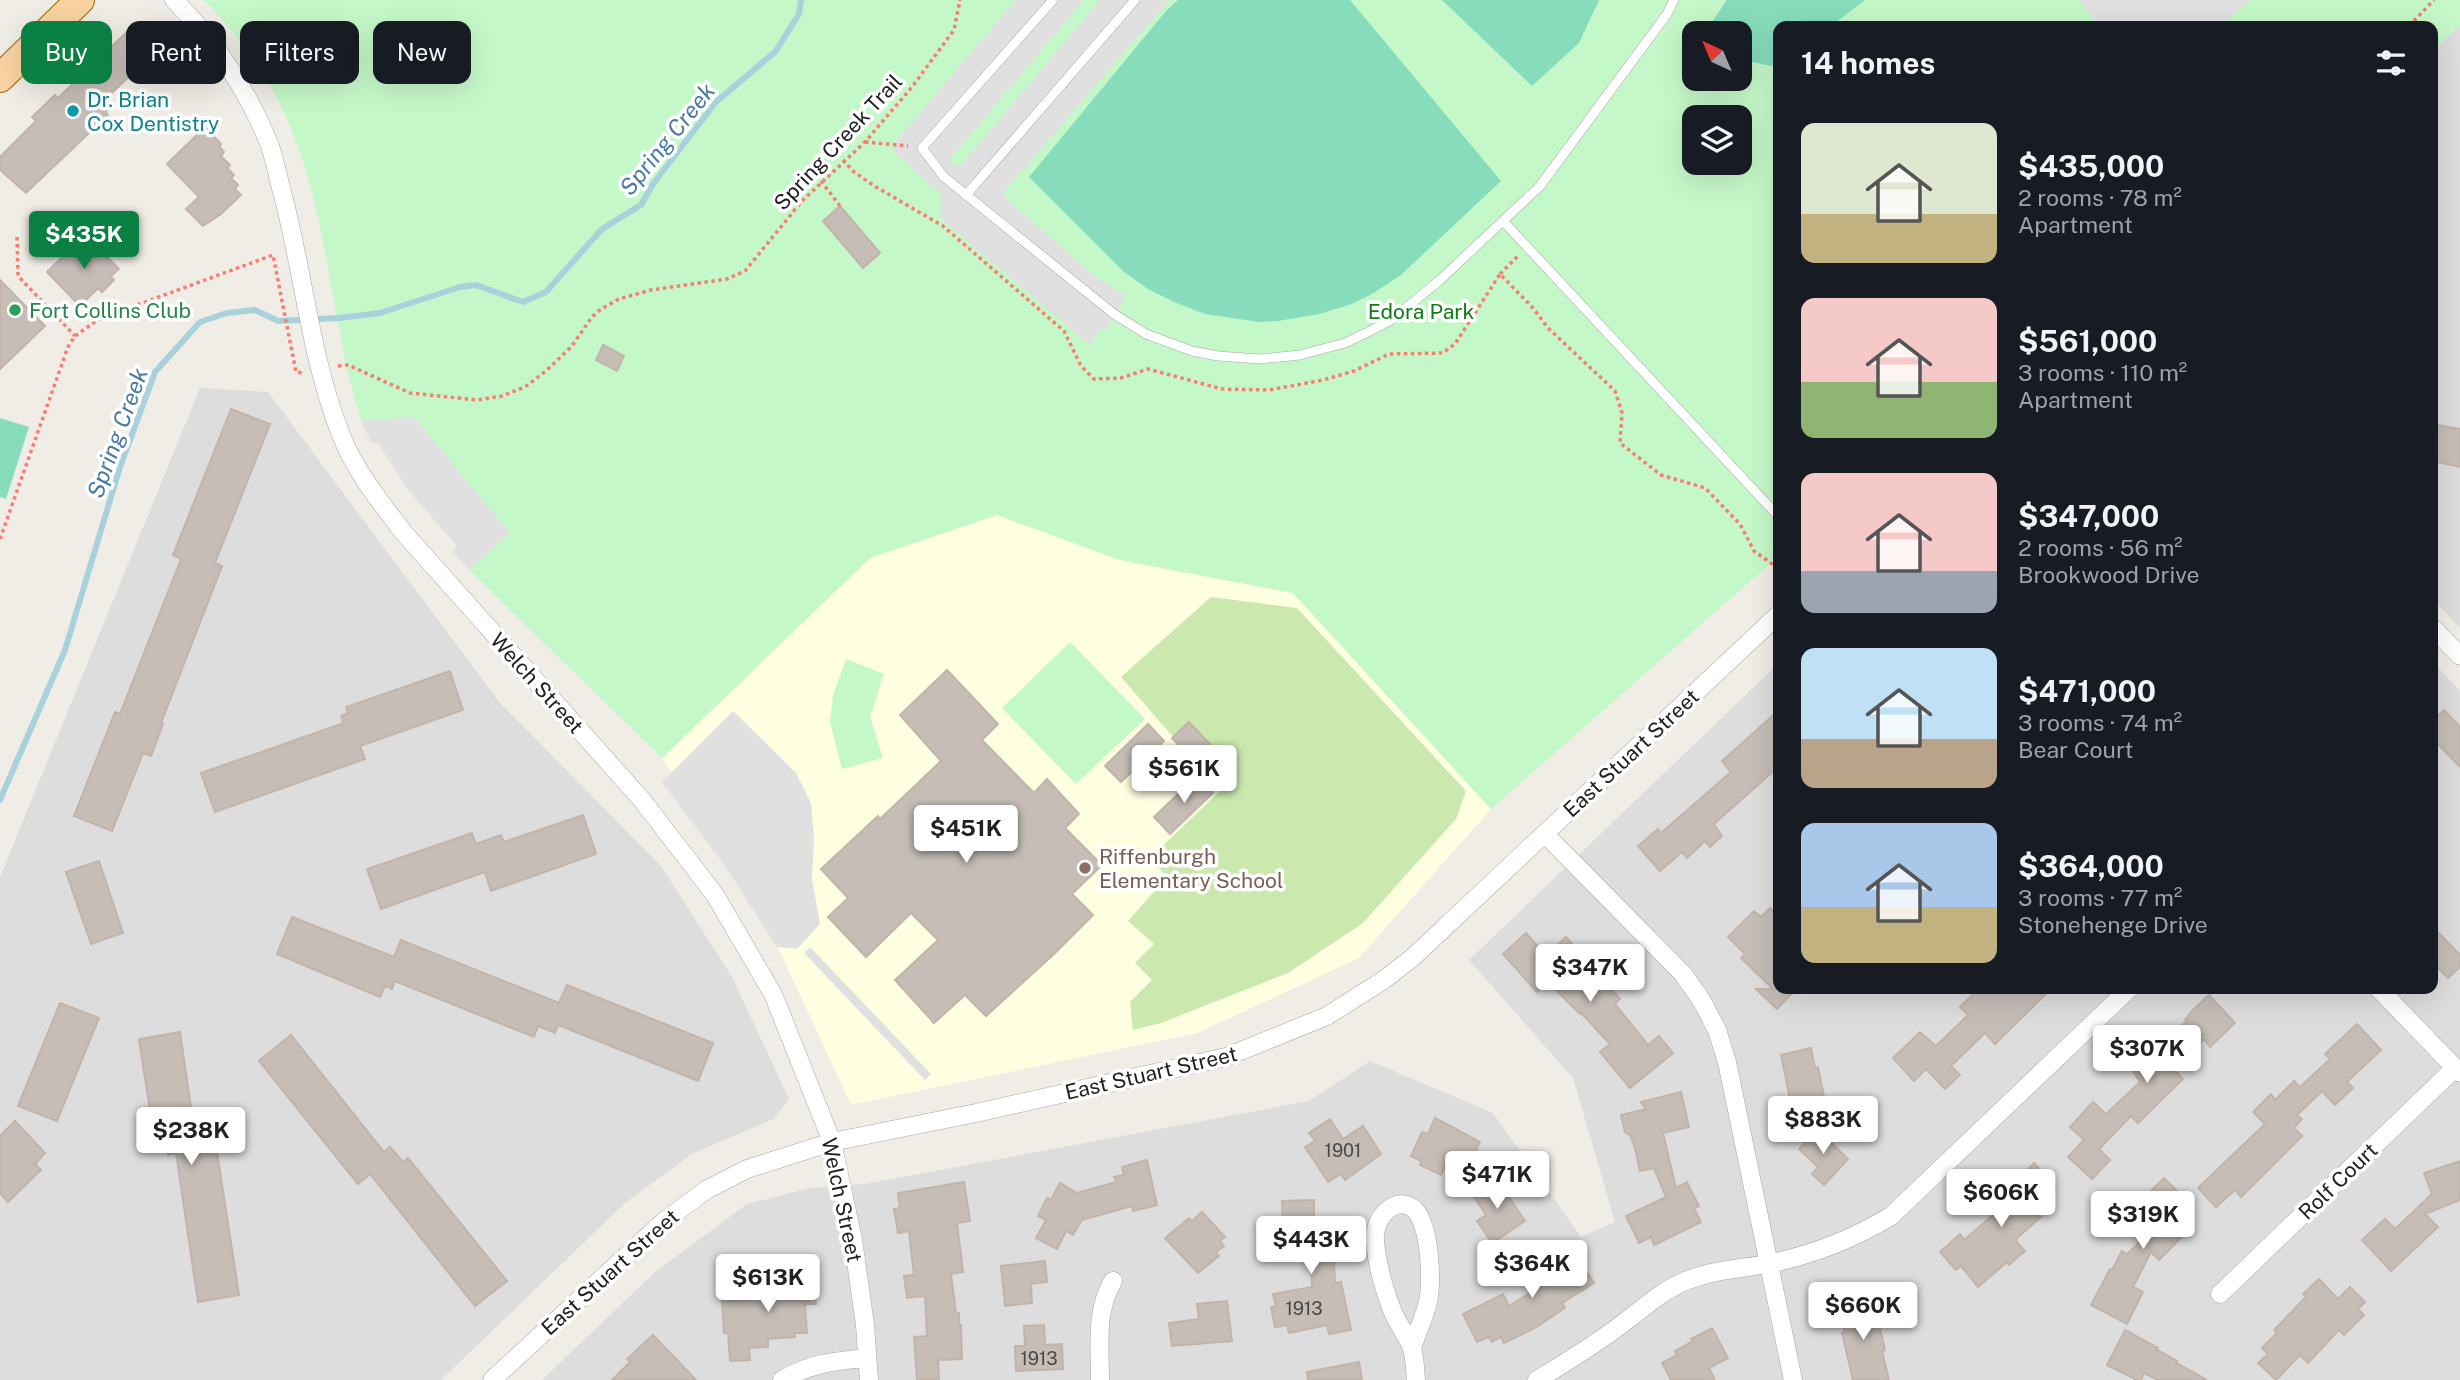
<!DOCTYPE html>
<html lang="en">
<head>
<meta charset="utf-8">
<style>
	body { margin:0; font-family:"Public Sans",sans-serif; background:#20242c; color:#f1f3f6; height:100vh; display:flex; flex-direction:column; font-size:26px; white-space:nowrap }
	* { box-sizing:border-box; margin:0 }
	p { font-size:23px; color:#9ea1a6 }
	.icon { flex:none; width:38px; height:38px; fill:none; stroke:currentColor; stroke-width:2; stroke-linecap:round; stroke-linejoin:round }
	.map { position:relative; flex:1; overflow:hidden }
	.drawer { position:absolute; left:1773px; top:21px; width:665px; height:973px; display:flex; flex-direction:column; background:#171b24; border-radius:14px; box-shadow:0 7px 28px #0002 }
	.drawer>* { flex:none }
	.hud { position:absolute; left:21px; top:21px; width:665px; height:63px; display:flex; gap:14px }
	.needle { width:46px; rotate:316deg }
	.controls { position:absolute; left:1682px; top:21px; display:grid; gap:14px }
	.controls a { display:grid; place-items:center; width:70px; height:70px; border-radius:14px; background:#171b24; box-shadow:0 7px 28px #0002; font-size:35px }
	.price { position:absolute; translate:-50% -60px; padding:0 16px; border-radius:7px; background:#fff; color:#222; font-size:23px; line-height:46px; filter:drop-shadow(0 2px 4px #0008) }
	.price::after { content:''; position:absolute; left:50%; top:42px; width:21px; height:16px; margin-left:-10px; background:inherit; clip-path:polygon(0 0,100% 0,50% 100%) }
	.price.on { background:#0b8043; color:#fff }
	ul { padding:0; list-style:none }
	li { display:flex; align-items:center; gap:21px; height:175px; padding:0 28px }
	li span { display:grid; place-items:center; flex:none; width:196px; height:140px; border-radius:14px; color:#555 }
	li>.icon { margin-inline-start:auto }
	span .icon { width:84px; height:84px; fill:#fffc; stroke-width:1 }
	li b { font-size:30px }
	h2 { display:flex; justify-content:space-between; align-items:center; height:84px; padding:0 28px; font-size:30px }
	.chip { padding:0 24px; border-radius:14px; background:#171b24; box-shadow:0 7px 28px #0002; font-size:24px; line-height:63px }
	.chip.on { background:#0b8043; color:#fff }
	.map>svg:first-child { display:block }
</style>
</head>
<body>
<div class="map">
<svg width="2460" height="1380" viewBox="0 0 2460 1380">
	<rect width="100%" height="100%" fill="#f0ede6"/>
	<g fill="#dedddd">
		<path d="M2460 25V628L2433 599 2432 51Z"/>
		<path d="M200 388 268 392 500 703 661 866 732 977 789 1099 773 1119 692 1154 625 1203 441 1380H0V877Z"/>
		<path d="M2433 662 2460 691V1380H542L654 1273 747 1204 810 1188 865 1184 1309 1101 1370 1061 1493 1113 1581 1237 1615 1222 1573 1078 1469 960 1778 664V989H2432Z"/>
	</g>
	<path fill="#fefee1" d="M997 515 1120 560 1293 593 1491 809 1359 958 1198 1033 851 1105 768 926 662 758 870 558Z"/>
	<path fill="#cbe9ae" d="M1211 597 1297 608 1466 791 1456 819 1363 923 1288 973 1161 1023 1133 1030 1130 1002 1152 980 1135 963 1154 944 1128 921 1167 877 1150 858 1220 791 1121 677Z"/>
	<g fill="#c5f8c9" fill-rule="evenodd">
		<path d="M204 0H2460V25L2433 51 2432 26H1778V557L1491 809 1293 593 1120 560 997 515 870 558 662 758 469 570 510 533 414 418 361 421C331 325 329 220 290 126 270 78 240 37 204 0ZM1694 33H1740V79H1694ZM1694 117H1740V163H1694Z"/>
		<path d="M1070 642 1145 719 1076 784 1002 708Z"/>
		<path d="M846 659 884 674 870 717 883 758 842 769 830 722 833 695Z"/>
	</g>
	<g fill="#87ddbb">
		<path d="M1178 0H1350L1501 181 1401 275 1372 294 1352 304 1319 314 1278 321 1259 322 1205 314 1174 302 1148 289 1124 272 1029 177 1166 11Z"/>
		<path d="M1442 0H1599L1579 43 1532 86Z"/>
		<path d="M1727 0H1865L1831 26H1778V62L1771 66 1744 60 1740 56V33H1716L1709 26Z"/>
		<path d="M0 418 29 427 6 499 0 497Z"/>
	</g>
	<g fill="#e0e0e0">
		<path d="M1016 0H1084L954 154 950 160 955 166 961 165 1100 0H1169L1002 194 1092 274 1126 296 1106 329H1100L1090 345 940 218 942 195 895 153 893 149 895 142Z"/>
		<path d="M2079 0H2250L2222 26H2099Z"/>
		<path d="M414 417 510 533 469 570 453 552 457 546 409 491 378 443 371 442 361 421Z"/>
		<path d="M733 711 796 773 811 803 814 839 812 879 820 924 797 949 777 947 723 863 662 782Z"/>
		<path d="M810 947 931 1074 925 1080 804 953Z"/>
	</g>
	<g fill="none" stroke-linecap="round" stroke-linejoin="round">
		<path stroke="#a8d1dc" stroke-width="6" d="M0 800 65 650 120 467 155 372 200 322 227 313 255 310 278 321 339 318 380 313 460 287 476 285 523 302 546 292 602 229 641 205 653 184 716 102 776 51 799 14 801 0"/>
	</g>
	<g fill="#c5bdb6" stroke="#c2b4a9" stroke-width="2">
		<path d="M129 30H139L165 58 142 80 134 72 102 102 109 109 105 112 108 115 26 193 0 170V157L36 121 32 117 55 95 58 98Z"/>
		<path d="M205 127 221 144 219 146 224 152 221 156 230 165 227 168 234 175 231 178 238 185 235 189 241 195 221 214 203 226 186 209 199 197 167 164Z"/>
		<path d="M840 206 880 253 863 268 823 221Z"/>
		<path d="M85 235 119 269 111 276 114 280 102 292 98 288 80 306 47 272Z"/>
		<path d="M0 280 45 326 0 369Z"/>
		<path d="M603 345 624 356 617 371 596 360Z"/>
		<path d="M231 409 270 424 215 563 222 566 161 723 163 724 151 756 143 753 112 831 74 816 115 712 120 714 181 559 173 555Z"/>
		<path d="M2432 424 2460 429V467L2432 461Z"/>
		<path d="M947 670 998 724 982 740 1034 793 1047 779 1079 814 1065 828 1102 865 1072 894 1093 915 1053 955 986 1016 965 995 934 1023 895 980 938 940 911 913 866 957 828 917 848 898 821 869 878 816 880 819 941 761 900 715Z"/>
		<path d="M450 671 463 710 360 746 365 759 215 812 201 773 344 723 341 716 348 713 346 707Z"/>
		<path d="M2444 710 2460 727V767L2432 738V721Z"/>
		<path d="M1778 711V767L1714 824 1722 836 1710 847 1705 841 1687 858 1682 852 1660 871 1638 846 1658 829 1661 833 1731 772 1722 761Z"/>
		<path d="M1189 722 1230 765 1213 781 1172 738Z"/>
		<path d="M1148 724 1164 741 1121 782 1105 766Z"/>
		<path d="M1197 776 1213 793 1170 834 1154 817Z"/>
		<path d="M583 815 596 854 491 891 485 872 381 909 367 869 472 833 476 844 501 835 504 842Z"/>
		<path d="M99 861 123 933 91 944 66 872Z"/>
		<path d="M1770 908 1778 916V989H1796L1777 1009 1756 989H1773L1741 958 1745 954 1728 937 1754 911 1761 917Z"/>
		<path d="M292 917 394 957 401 940 559 1003 567 985 713 1043 698 1081 558 1025 555 1033 538 1026 534 1037 395 981 392 989 385 986 380 997 277 954Z"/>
		<path d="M2432 926 2460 955V967L2448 978 2432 962Z"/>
		<path d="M1526 933 1546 956 1566 937 1620 999 1615 1004 1648 1045 1659 1036 1673 1053 1630 1088 1600 1052 1610 1044 1581 1013 1580 1014 1548 982 1537 992 1503 954Z"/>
		<path d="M1978 989H2051L1995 1044 1985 1033 1951 1066 1960 1075 1945 1089 1926 1069 1914 1081 1893 1058 1920 1032 1936 1046 1968 1015 1960 1007Z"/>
		<path d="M2209 995 2235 1023 2210 1047 2204 1039 2173 1068 2183 1079 2138 1123 2131 1116 2099 1149 2110 1160 2092 1179 2068 1157 2084 1140 2070 1127 2093 1102 2106 1114 2140 1082 2132 1070 2187 1021 2185 1020 2191 1012Z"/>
		<path d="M60 1003 99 1018 57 1121 18 1106Z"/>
		<path d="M2357 1024 2381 1050 2347 1082 2353 1088 2335 1105 2322 1091 2297 1115 2302 1119 2294 1128 2302 1136 2241 1197 2235 1190 2216 1207 2198 1188 2265 1124 2253 1112 2271 1094 2275 1100 2294 1081 2300 1087 2330 1059 2325 1054Z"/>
		<path d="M180 1032 196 1142 215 1139 239 1295 198 1302 176 1153 168 1155 167 1147 156 1149 139 1039Z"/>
		<path d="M291 1035 384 1152 390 1147 403 1162 408 1158 507 1281 475 1306 370 1174 358 1184 259 1061Z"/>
		<path d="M1811 1048 1815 1068 1818 1067 1824 1097H1820L1823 1108 1795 1114 1793 1103 1791 1104 1781 1055Z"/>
		<path d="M1681 1092 1689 1127 1663 1133 1676 1188 1687 1182 1699 1206 1694 1208 1701 1222 1654 1245 1651 1237 1639 1243 1626 1216 1666 1197 1654 1168 1640 1171 1635 1148 1630 1135 1625 1132 1621 1115 1646 1109 1641 1102Z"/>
		<path d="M1435 1118 1480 1142 1465 1173 1455 1169 1449 1158 1441 1175 1420 1165 1421 1161 1411 1156 1422 1132 1428 1134Z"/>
		<path d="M1330 1119 1343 1139 1363 1126 1381 1154 1345 1180 1341 1174 1328 1182 1305 1147 1315 1141 1309 1133Z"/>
		<path d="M15 1121 45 1153 35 1164 41 1170 8 1202 0 1193V1136Z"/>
		<path d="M1817 1129 1848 1159 1824 1185 1812 1174 1818 1167 1799 1149Z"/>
		<path d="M1147 1160 1157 1205 1133 1211 1132 1206 1082 1220 1073 1235 1066 1231 1057 1249 1036 1238 1046 1220 1038 1216 1047 1198 1051 1200 1060 1183 1077 1193 1116 1182 1114 1177 1124 1175 1122 1167Z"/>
		<path d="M2460 1161V1200L2425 1214 2438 1227 2391 1271 2362 1240 2385 1219 2395 1229 2432 1194 2424 1173Z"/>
		<path d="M2034 1163 2055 1186 2032 1208 2041 1217 2015 1240 2025 1251 2009 1265 2007 1262 1978 1287 1961 1266 1956 1270 1940 1252 1960 1234 1964 1240 2007 1203 2000 1195Z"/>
		<path d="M1496 1178 1525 1221 1492 1243 1477 1221 1486 1215 1472 1194Z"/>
		<path d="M2164 1178 2191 1205 2173 1223 2185 1234 2159 1260 2151 1252 2133 1287 2143 1292 2127 1324 2091 1305 2110 1269 2112 1270 2122 1251 2127 1254 2154 1228 2134 1208Z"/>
		<path d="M964 1182 970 1221 957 1223 963 1272 951 1274 956 1313H959V1325H961L962 1359 938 1360 939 1380H917L914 1337 927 1336 925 1296 907 1298 904 1276 914 1275 909 1231 898 1233 894 1209 900 1208 898 1193Z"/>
		<path d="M1314 1200V1220L1323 1219 1324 1236 1333 1235 1335 1283 1341 1282 1351 1330 1329 1334 1327 1325 1289 1333 1287 1325 1275 1327 1271 1307 1276 1306 1273 1294 1312 1287 1310 1249 1298 1250V1240L1283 1241 1282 1201Z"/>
		<path d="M1202 1212 1225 1237 1220 1241 1224 1246 1216 1252 1219 1256 1198 1273 1165 1238 1189 1218 1192 1221Z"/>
		<path d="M1569 1243 1594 1283 1562 1303 1565 1308 1535 1328 1504 1343 1501 1337 1492 1342 1489 1337 1477 1342 1463 1314 1503 1294 1509 1306 1544 1284 1534 1268Z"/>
		<path d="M1045 1261 1047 1282 1031 1284 1032 1303 1005 1306 1001 1266Z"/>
		<path d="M813 1272 816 1304H805L807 1333H795V1337L768 1339V1347L749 1348 750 1360 730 1361 728 1333H724L722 1301 745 1300 744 1289 768 1287 767 1279 790 1277V1274Z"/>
		<path d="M2319 1279 2338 1299 2350 1287 2365 1302 2358 1309 2364 1315 2344 1335 2339 1330 2308 1363 2300 1355 2276 1380 2258 1363 2268 1354 2262 1348 2277 1333 2274 1330 2306 1297 2303 1294Z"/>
		<path d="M1864 1298 1869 1319 1877 1316 1885 1350 1882 1351 1889 1380H1853L1842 1333H1844V1324L1839 1303Z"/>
		<path d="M1227 1301 1232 1341 1172 1346 1169 1323 1199 1319 1197 1304Z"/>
		<path d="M1044 1325 1045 1345 1062 1344 1063 1369 1016 1371 1015 1346H1025L1024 1326Z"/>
		<path d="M1712 1328 1728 1358 1709 1368 1715 1380H1671L1662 1363 1677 1355 1675 1351 1693 1341 1691 1339Z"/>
		<path d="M2125 1330 2158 1348 2157 1350 2177 1361 2176 1363 2207 1380H2158L2144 1373 2141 1380H2137L2107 1365Z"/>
		<path d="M653 1335 696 1380H612L630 1362 627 1359Z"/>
		<path d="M1359 1362 1362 1380H1308L1307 1372Z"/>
	</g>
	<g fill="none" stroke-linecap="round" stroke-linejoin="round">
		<g stroke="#a7a7a7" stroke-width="10">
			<g id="lane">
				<path d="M1053 0 922 148 944 177 1114 314 1146 334 1192 351 1218 356 1260 359 1300 355 1345 343 1368 332 1391 320 1440 280 1540 186 1667 14 1674 0"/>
				<path d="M966 195 1135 0"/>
				<path d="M1503 221 1778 516"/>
			</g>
		</g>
		<g stroke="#a7a7a7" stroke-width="19">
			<g id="street">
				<path d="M174 0C215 40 249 93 270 146 275 161 278 177 282 192 304 273 310 357 341 435 355 471 381 503 404 533L642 800 715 895 773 994 832 1142 853 1240 865 1325 869 1380"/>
				<path d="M2432 627 2460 656"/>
				<path d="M1545 834 1683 974 1702 1001 1717 1030 1727 1062 1793 1380"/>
				<path d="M2379 989 2460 1073"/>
				<path d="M2220 1294 2455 1068"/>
				<path d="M1412 1348C1417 1333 1424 1318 1428 1302 1432 1282 1430 1242 1422 1222 1408 1186 1372 1211 1375 1242 1377 1263 1384 1289 1392 1310 1397 1323 1407 1335 1412 1348 1415 1358 1415 1370 1416 1380"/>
				<path d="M492 1380 663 1222 706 1190 747 1169 832 1142 976 1113 1226 1057 1327 1016 1385 979 1412 958 1778 615"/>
				<path d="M782 1380C811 1363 835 1361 867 1358"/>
				<path d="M1100 1380C1100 1346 1095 1311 1113 1281"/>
				<path d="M1537 1380C1566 1362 1595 1345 1622 1324 1644 1308 1662 1290 1688 1280 1716 1269 1743 1269 1772 1263 1815 1254 1853 1239 1891 1216L2129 989"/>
			</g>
		</g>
		<g stroke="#986604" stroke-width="30">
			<path id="primary" d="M0 78 80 0"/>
		</g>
		<g stroke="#f77e71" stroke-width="3.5" stroke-dasharray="3.5 3.5" stroke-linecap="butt">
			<path d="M2409 26 2434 0"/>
			<path d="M865 142 908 146"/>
			<path d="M843 160 854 172 876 187 943 226 1064 331 1081 366 1094 379 1121 378 1148 369 1222 389 1269 390 1323 380 1354 371 1389 354 1443 353 1455 344 1500 274 1533 308 1548 328 1615 391 1622 413 1620 443 1661 475 1705 488 1740 524 1754 551 1778 568"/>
			<path d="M821 181 840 206"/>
			<path d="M17 237 18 276 75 336"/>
			<path d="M1500 274 1518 256"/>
			<path d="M338 366 348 365 410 393 477 400 502 396 525 387 546 371 571 347 592 317 601 309 619 299 651 290 727 279 745 271 802 201 865 142 912 87 954 30 960 0"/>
			<path d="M0 539 68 347 75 336 99 319 273 255 296 372 303 373"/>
		</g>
		<use href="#lane" stroke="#fff" stroke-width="9"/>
		<use href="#street" stroke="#fff" stroke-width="18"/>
		<use href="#primary" stroke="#fad3a2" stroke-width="28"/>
	</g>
	<circle fill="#0f9aa8" stroke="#fff" stroke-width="2.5" cx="73" cy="111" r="7"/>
	<circle fill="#2e9e5b" stroke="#fff" stroke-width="2.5" cx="15" cy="310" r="7"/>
	<circle fill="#8d6e63" stroke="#fff" stroke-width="2.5" cx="1085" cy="868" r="7"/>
	<g text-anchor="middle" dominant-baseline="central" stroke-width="7" stroke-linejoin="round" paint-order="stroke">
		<g font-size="18" fill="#494746">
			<text x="1343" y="1150">1901</text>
			<text x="1304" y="1308">1913</text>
			<text x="1039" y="1358">1913</text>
		</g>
		<g font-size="21" fill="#0d838f" stroke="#fff" text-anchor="start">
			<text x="87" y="99">Dr. Brian<tspan x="87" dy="24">Cox Dentistry</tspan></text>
		</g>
		<g font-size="21" fill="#202020" stroke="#fff">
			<text transform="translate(838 142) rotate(-47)">Spring Creek Trail</text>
			<text transform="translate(537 683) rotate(48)">Welch Street</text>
			<text transform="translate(1631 753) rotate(-43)">East Stuart Street</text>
			<text transform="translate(1151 1073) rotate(-13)">East Stuart Street</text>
			<text transform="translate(2338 1181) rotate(-44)">Rolf Court</text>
			<text transform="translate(842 1200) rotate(78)">Welch Street</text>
			<text transform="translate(610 1272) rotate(-42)">East Stuart Street</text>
		</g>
		<g font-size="21" fill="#27864d" stroke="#fff" text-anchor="start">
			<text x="29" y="310">Fort Collins Club</text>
		</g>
		<g font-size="21" fill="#0e7d17" stroke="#fff">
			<text x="1421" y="311">Edora Park</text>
		</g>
		<g font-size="21" fill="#785e54" stroke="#fff" text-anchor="start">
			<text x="1099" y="856">Riffenburgh<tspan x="1099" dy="24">Elementary School</tspan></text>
		</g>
		<g font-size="23" font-style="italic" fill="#4b79a6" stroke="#fff">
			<text transform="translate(667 139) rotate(-51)">Spring Creek</text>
			<text transform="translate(117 433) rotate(-70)">Spring Creek</text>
		</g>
	</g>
</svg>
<div class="controls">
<a><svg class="needle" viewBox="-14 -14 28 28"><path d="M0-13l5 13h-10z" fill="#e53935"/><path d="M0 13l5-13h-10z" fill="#9ea1a6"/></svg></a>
<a><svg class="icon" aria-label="layers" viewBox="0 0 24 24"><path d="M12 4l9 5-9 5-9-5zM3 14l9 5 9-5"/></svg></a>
</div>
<b class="price on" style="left:84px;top:271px">$435K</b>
<b class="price" style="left:1184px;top:805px">$561K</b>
<b class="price" style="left:966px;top:865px">$451K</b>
<b class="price" style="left:1590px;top:1004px">$347K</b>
<b class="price" style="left:2147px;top:1085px">$307K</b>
<b class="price" style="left:1823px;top:1156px">$883K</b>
<b class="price" style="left:191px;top:1167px">$238K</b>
<b class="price" style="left:1497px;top:1211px">$471K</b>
<b class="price" style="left:2001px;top:1229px">$606K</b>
<b class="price" style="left:2143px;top:1251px">$319K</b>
<b class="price" style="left:1311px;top:1276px">$443K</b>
<b class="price" style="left:1532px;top:1300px">$364K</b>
<b class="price" style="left:768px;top:1314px">$613K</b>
<b class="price" style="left:1863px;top:1342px">$660K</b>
<div class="hud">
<a class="chip on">Buy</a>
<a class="chip">Rent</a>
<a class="chip">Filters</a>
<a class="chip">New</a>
</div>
<section class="drawer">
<h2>14 homes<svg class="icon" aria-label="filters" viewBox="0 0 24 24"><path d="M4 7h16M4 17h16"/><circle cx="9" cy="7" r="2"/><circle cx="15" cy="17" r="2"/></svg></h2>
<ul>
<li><span style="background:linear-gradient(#dfe7d0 65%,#c2b280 0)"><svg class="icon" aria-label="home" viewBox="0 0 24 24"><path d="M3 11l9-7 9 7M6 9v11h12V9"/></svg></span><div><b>$435,000</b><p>2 rooms · 78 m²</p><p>Apartment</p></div></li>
<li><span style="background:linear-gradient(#f6c9c9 60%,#8fb573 0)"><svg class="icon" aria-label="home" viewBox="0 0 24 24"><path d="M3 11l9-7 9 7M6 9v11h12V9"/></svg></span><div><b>$561,000</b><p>3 rooms · 110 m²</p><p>Apartment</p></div></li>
<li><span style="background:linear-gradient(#f6c9c9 70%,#9aa5b1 0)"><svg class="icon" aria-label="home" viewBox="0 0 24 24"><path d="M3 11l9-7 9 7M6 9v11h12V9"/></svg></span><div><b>$347,000</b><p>2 rooms · 56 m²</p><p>Brookwood Drive</p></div></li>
<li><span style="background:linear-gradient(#bfe0f5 65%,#b9a48a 0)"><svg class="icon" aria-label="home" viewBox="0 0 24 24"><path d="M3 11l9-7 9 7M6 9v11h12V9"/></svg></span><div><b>$471,000</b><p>3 rooms · 74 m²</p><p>Bear Court</p></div></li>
<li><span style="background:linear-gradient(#a9c7e8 60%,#c2b280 0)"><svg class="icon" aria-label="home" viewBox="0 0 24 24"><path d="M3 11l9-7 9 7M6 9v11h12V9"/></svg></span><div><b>$364,000</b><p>3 rooms · 77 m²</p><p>Stonehenge Drive</p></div></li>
</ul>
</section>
</div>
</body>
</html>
